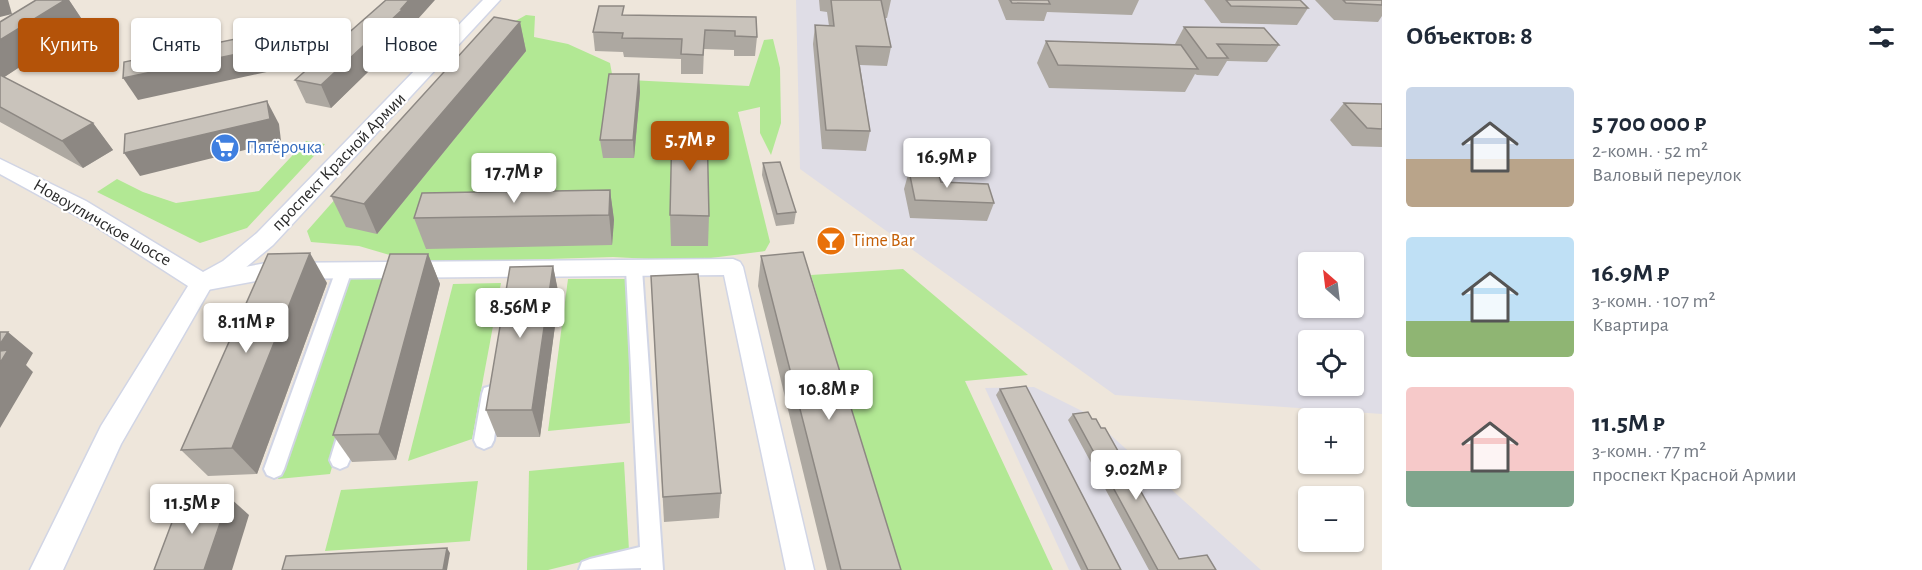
<!DOCTYPE html>
<html lang="ru">
<head>
<meta charset="utf-8">
<style>
	body { margin:0; font-family:"Alegreya Sans",sans-serif; background:#f2f2f3; color:#1f2937; height:100vh; display:flex; flex-direction:column; font-size:22px; white-space:nowrap }
	* { box-sizing:border-box; margin:0 }
	p { font-size:20px; color:#747a83 }
	.icon { flex:none; width:33px; height:33px; fill:none; stroke:currentColor; stroke-width:2; stroke-linecap:round; stroke-linejoin:round }
	.map { position:relative; flex:1; overflow:hidden }
	.details { display:flex; flex-direction:column; background:#fff; width:540px }
	.details>* { flex:none }
	.banner { position:absolute; left:18px; top:18px; width:570px; height:54px; display:flex; gap:12px }
	.needle { width:39px; rotate:332deg }
	.controls { position:absolute; left:1298px; top:252px; display:grid; gap:12px }
	.controls a { display:grid; place-items:center; width:66px; height:66px; border-radius:6px; background:#fff; box-shadow:0 2px 4px #0004; font-size:30px }
	.price { position:absolute; translate:-50% -51px; padding:0 14px; border-radius:6px; background:#fff; color:#222; font-size:20px; line-height:39px; filter:drop-shadow(0 2px 3px #0008) }
	.price::after { content:''; position:absolute; left:50%; top:36px; width:18px; height:14px; margin-left:-9px; background:inherit; clip-path:polygon(0 0,100% 0,50% 100%) }
	.price.active { background:#b45309; color:#fff }
	ul { padding:0; list-style:none }
	li { display:flex; align-items:center; gap:18px; height:150px; padding:0 24px }
	li span { display:grid; place-items:center; flex:none; width:168px; height:120px; border-radius:6px; color:#555 }
	li>.icon { margin-inline-start:auto }
	span .icon { width:72px; height:72px; fill:#fffc; stroke-width:1 }
	li b { font-size:26px }
	h2 { display:flex; justify-content:space-between; align-items:center; height:72px; padding:0 24px; font-size:26px }
	.tag { padding:0 21px; border-radius:6px; background:#fff; box-shadow:0 2px 4px #0004; font-size:21px; line-height:54px }
	.tag.active { background:#b45309; color:#fff }
	main { display:flex; flex:1; min-height:0 }
	.map>svg:first-child { display:block }
</style>
</head>
<body>
<main>
<div class="map">
<svg width="1382" height="570" viewBox="0 0 1382 570">
	<rect width="100%" height="100%" fill="#eee6db"/>
	<g fill="#dfdde6" fill-rule="evenodd">
		<path d="M796 0H1382V414L1115 395 800 169ZM1308 262H1353V308H1308ZM1308 340H1353V386H1308Z"/>
		<path d="M1034 387 1086 413 1261 570H1069L985 388Z"/>
	</g>
	<g fill="#b2e894">
		<path d="M526 15 535 16 534 37 568 44 610 63 612 74 629 80 749 86 764 40 773 39 780 68 781 123 771 155 760 133V107L738 112 770 242 765 251 688 261 613 257 446 262 393 256 359 246 311 242 307 231 405 120 512 23Z"/>
		<path d="M306 141 325 144 247 228 200 243 97 192 117 179 143 192 176 203 259 191Z"/>
		<path d="M903 269 1028 375 965 381 1053 570H899L811 275Z"/>
		<path d="M386 276 330 474 278 479 348 278Z"/>
		<path d="M568 279H628L630 423 548 431Z"/>
		<path d="M501 283 472 439 408 461 453 284Z"/>
		<path d="M624 462 629 550 548 570H527L529 471Z"/>
		<path d="M478 481 470 541 325 551 341 490Z"/>
	</g>
	<g fill="none" stroke-linecap="round" stroke-linejoin="round">
		<g stroke="#d1d5e5" stroke-width="4">
			<g id="minor">
				<path d="M634 263 640 265 642 269 663 570H641V568L579 570 582 562 590 559 640 547 626 269 628 265Z"/>
				<path d="M344 264 350 266 352 270 284 469 281 475 274 478 267 475 264 469 336 270 338 266Z"/>
				<path d="M491 386 498 388 500 394 494 440 491 446 484 449 477 446 474 440 482 394 484 388Z"/>
				<path d="M349 419 356 421C361 433 352 455 347 466L340 469 333 466 330 460 342 421Z"/>
			</g>
		</g>
		<g stroke="#d1d5e5" stroke-width="3">
			<path id="tertiary" d="M733 259 740 262 743 267 814 570H786L724 275 266 279 202 291 195 289 192 283 195 277 202 275 266 263Z"/>
		</g>
		<g stroke="#d1d5e5" stroke-width="3">
			<path id="secondary" d="M483 0H500L273 245 239 273 210 289 121 444 63 570H30L101 426 188 286 95 226 0 174V159L86 201 203 272 223 261 257 233Z"/>
		</g>
		<use href="#minor" fill="#fff" fill-rule="evenodd"/>
		<use href="#tertiary" fill="#fff" fill-rule="evenodd"/>
		<use href="#secondary" fill="#fff" fill-rule="evenodd"/>
	</g>
	<g fill="#ada8a1">
		<path d="M36 0H69L85 24 4 77 93 123 113 150 83 168 0 122V22Z"/>
		<path d="M819 0H891L887 18H885L891 47 887 66 860 65 870 131 866 151 822 149 813 44 815 25 829 26 827 12 820 11Z"/>
		<path d="M998 0H1139L1132 15 1047 12 1044 21 1006 20Z"/>
		<path d="M1204 0H1300L1308 8 1297 25 1221 23Z"/>
		<path d="M1315 0H1382V16L1378 22 1334 20Z"/>
		<path d="M624 15 756 17 757 37 755 56H734V50L704 49 703 74H681V59L624 57 623 52 595 51 593 32Z"/>
		<path d="M520 22 526 51 377 234 346 227 331 196Z"/>
		<path d="M1184 27 1279 45 1267 62 1227 61 1218 76 1197 75 1195 74 1185 92 1049 88 1037 63 1046 41 1175 44Z"/>
		<path d="M409 29 410 31 331 108 306 103 295 80Z"/>
		<path d="M639 74 640 92 634 158H603L600 140Z"/>
		<path d="M1344 103 1382 104V147L1352 146 1330 120Z"/>
		<path d="M763 163 796 212 794 224 776 226 762 175Z"/>
		<path d="M909 171 941 182 994 203 987 221 910 218 904 189Z"/>
		<path d="M610 190 614 220 612 245 426 249 414 218Z"/>
		<path d="M670 215 709 216 708 246H671Z"/>
		<path d="M428 254 440 284 396 460 352 462 333 435Z"/>
		<path d="M761 256 901 570H827L758 286Z"/>
		<path d="M553 266 559 296 540 437H497L486 410Z"/>
		<path d="M651 276 721 493 719 518 664 522Z"/>
		<path d="M327 283 257 474 208 476 181 450Z"/>
		<path d="M1000 389 1121 570H1081L996 395Z"/>
		<path d="M1073 414 1179 559 1216 570H1149L1068 420Z"/>
	</g>
	<g fill="#8d8883">
		<path d="M0 0H8L12 14 0 17Z"/>
		<path d="M65 0H69L85 24 0 80V40Z"/>
		<path d="M409 0H435L409 29 410 31 331 108 321 85 401 9Z"/>
		<path d="M520 22 526 51 377 234 364 204Z"/>
		<path d="M264 33 274 55 276 70 138 100 123 78Z"/>
		<path d="M639 74 640 92 634 158 633 140Z"/>
		<path d="M267 101 279 124 281 141 140 176 124 153Z"/>
		<path d="M93 123 113 150 83 168 62 141Z"/>
		<path d="M610 190 614 220 612 245 609 215Z"/>
		<path d="M310 253 327 283 257 474 232 448Z"/>
		<path d="M428 254 440 284 396 460 379 434Z"/>
		<path d="M553 266 559 296 540 437 532 410Z"/>
		<path d="M8 332 33 353 26 365 33 372 0 428V344Z"/>
		<path d="M229 497 249 515 232 570H204Z"/>
		<path d="M447 548 450 553 447 570H443Z"/>
	</g>
	<g fill="#c9c3bb" stroke="#8d8883" stroke-width="1.5">
		<path d="M36 0H65L0 40V22Z"/>
		<path d="M386 0H409L401 9H403L321 85 295 80Z"/>
		<path d="M831 0H881L891 47 856 46 870 131 826 130 815 25 834 26Z"/>
		<path d="M1010 0H1048L1050 4 1012 3Z"/>
		<path d="M1226 0H1300L1308 8 1231 6Z"/>
		<path d="M1343 0H1382V5L1346 3Z"/>
		<path d="M599 6H624L622 15 756 17 757 37 735 36V31L705 30 703 55 681 54 682 39 622 38 623 33 593 32Z"/>
		<path d="M494 17 520 22 364 204 331 196Z"/>
		<path d="M1184 27 1264 28 1279 45 1217 44 1228 58H1207Z"/>
		<path d="M264 33 266 48 123 78 124 62Z"/>
		<path d="M1046 41 1181 45 1198 69 1058 65Z"/>
		<path d="M609 74H639L633 140H600Z"/>
		<path d="M0 75 93 123 62 141 0 107Z"/>
		<path d="M267 101 270 119 124 153 125 134Z"/>
		<path d="M1344 103 1382 104V129L1367 128Z"/>
		<path d="M672 127H707L709 216 670 215Z"/>
		<path d="M780 162 796 212 777 214 763 163Z"/>
		<path d="M909 171 938 172 941 182 988 184 994 203 915 200Z"/>
		<path d="M610 190 609 215 414 218 422 193Z"/>
		<path d="M803 252 901 570H841L761 256Z"/>
		<path d="M310 253 232 448 181 450 268 254Z"/>
		<path d="M390 254H428L379 434 333 435Z"/>
		<path d="M553 266 532 410H486L510 267Z"/>
		<path d="M698 274 721 493 663 497 651 276Z"/>
		<path d="M0 332H8L0 344Z"/>
		<path d="M8 350 0 363V351Z"/>
		<path d="M1026 386 1121 570H1088L1000 389Z"/>
		<path d="M1088 412 1092 419H1096L1101 428H1105L1179 559 1207 555 1216 570H1158L1073 414Z"/>
		<path d="M229 497 204 570H154L180 501Z"/>
		<path d="M447 548 443 570H282L286 556Z"/>
	</g>
	<defs>
		<g id="supermarket-disc" transform="scale(1.5)"><circle r="9.5" fill="#3f7fe0" stroke="#fff"/><path d="M-6-5.5h2.5l.6 2H6L4.5 2H-2.5L-4.4-4H-6ZM-1.5 3.2a1.3 1.3 0 1 0 .1 0ZM3 3.2a1.3 1.3 0 1 0 .1 0Z" fill="#fff"/></g>
		<g id="bar-disc" transform="scale(1.5)"><circle r="9.5" fill="#e8710a" stroke="#fff"/><path d="M-6-5H6L.8 .8V4.5H3.5V6h-7V4.5H-.8V.8Z" fill="#fff"/></g>
	</defs>
	<g fill-rule="evenodd">
		<use href="#supermarket-disc" x="225" y="148"/>
		<use href="#bar-disc" x="831" y="241"/>
	</g>
	<g text-anchor="middle" dominant-baseline="central" stroke-width="4.5" stroke-linejoin="round" paint-order="stroke">
		<g font-size="18" fill="#366cbe" stroke="#fff" text-anchor="start">
			<text x="246" y="148">Пятёрочка</text>
		</g>
		<g font-size="18" fill="#2b2b2b" stroke="#fff">
			<text transform="translate(339 162) rotate(-46)">проспект Красной Армии</text>
			<text transform="translate(102 223) rotate(30)">Новоугличское шоссе</text>
		</g>
		<g font-size="18" fill="#c56008" stroke="#fff" text-anchor="start">
			<text x="852" y="241">Time Bar</text>
		</g>
	</g>
</svg>
<div class="controls">
<a><svg class="needle" viewBox="-14 -14 28 28"><path d="M0-13l5 13h-10z" fill="#e53935"/><path d="M0 13l5-13h-10z" fill="#747a83"/></svg></a>
<a><svg class="icon" aria-label="locate" viewBox="0 0 24 24"><circle cx="12" cy="12" r="6"/><path d="M12 2v4M12 18v4M2 12h4M18 12h4"/></svg></a>
<a>+</a>
<a>−</a>
</div>
<b class="price active" style="left:690px;top:172px">5.7M ₽</b>
<b class="price" style="left:947px;top:189px">16.9M ₽</b>
<b class="price" style="left:514px;top:204px">17.7M ₽</b>
<b class="price" style="left:520px;top:339px">8.56M ₽</b>
<b class="price" style="left:246px;top:354px">8.11M ₽</b>
<b class="price" style="left:829px;top:421px">10.8M ₽</b>
<b class="price" style="left:1136px;top:501px">9.02M ₽</b>
<b class="price" style="left:192px;top:535px">11.5M ₽</b>
<div class="banner">
<a class="tag active">Купить</a>
<a class="tag">Снять</a>
<a class="tag">Фильтры</a>
<a class="tag">Новое</a>
</div>
</div>
<section class="details">
<h2>Объектов: 8<svg class="icon" aria-label="filters" viewBox="0 0 24 24"><path d="M4 7h16M4 17h16"/><circle cx="9" cy="7" r="2"/><circle cx="15" cy="17" r="2"/></svg></h2>
<ul>
<li><span style="background:linear-gradient(#c9d6e8 60%,#b9a48a 0)"><svg class="icon" aria-label="home" viewBox="0 0 24 24"><path d="M3 11l9-7 9 7M6 9v11h12V9"/></svg></span><div><b>5 700 000 ₽</b><p>2-комн. · 52 m²</p><p>Валовый переулок</p></div></li>
<li><span style="background:linear-gradient(#bfe0f5 70%,#8fb573 0)"><svg class="icon" aria-label="home" viewBox="0 0 24 24"><path d="M3 11l9-7 9 7M6 9v11h12V9"/></svg></span><div><b>16.9M ₽</b><p>3-комн. · 107 m²</p><p>Квартира</p></div></li>
<li><span style="background:linear-gradient(#f6c9c9 70%,#7fa58c 0)"><svg class="icon" aria-label="home" viewBox="0 0 24 24"><path d="M3 11l9-7 9 7M6 9v11h12V9"/></svg></span><div><b>11.5M ₽</b><p>3-комн. · 77 m²</p><p>проспект Красной Армии</p></div></li>
</ul>
</section>
</main>
</body>
</html>
